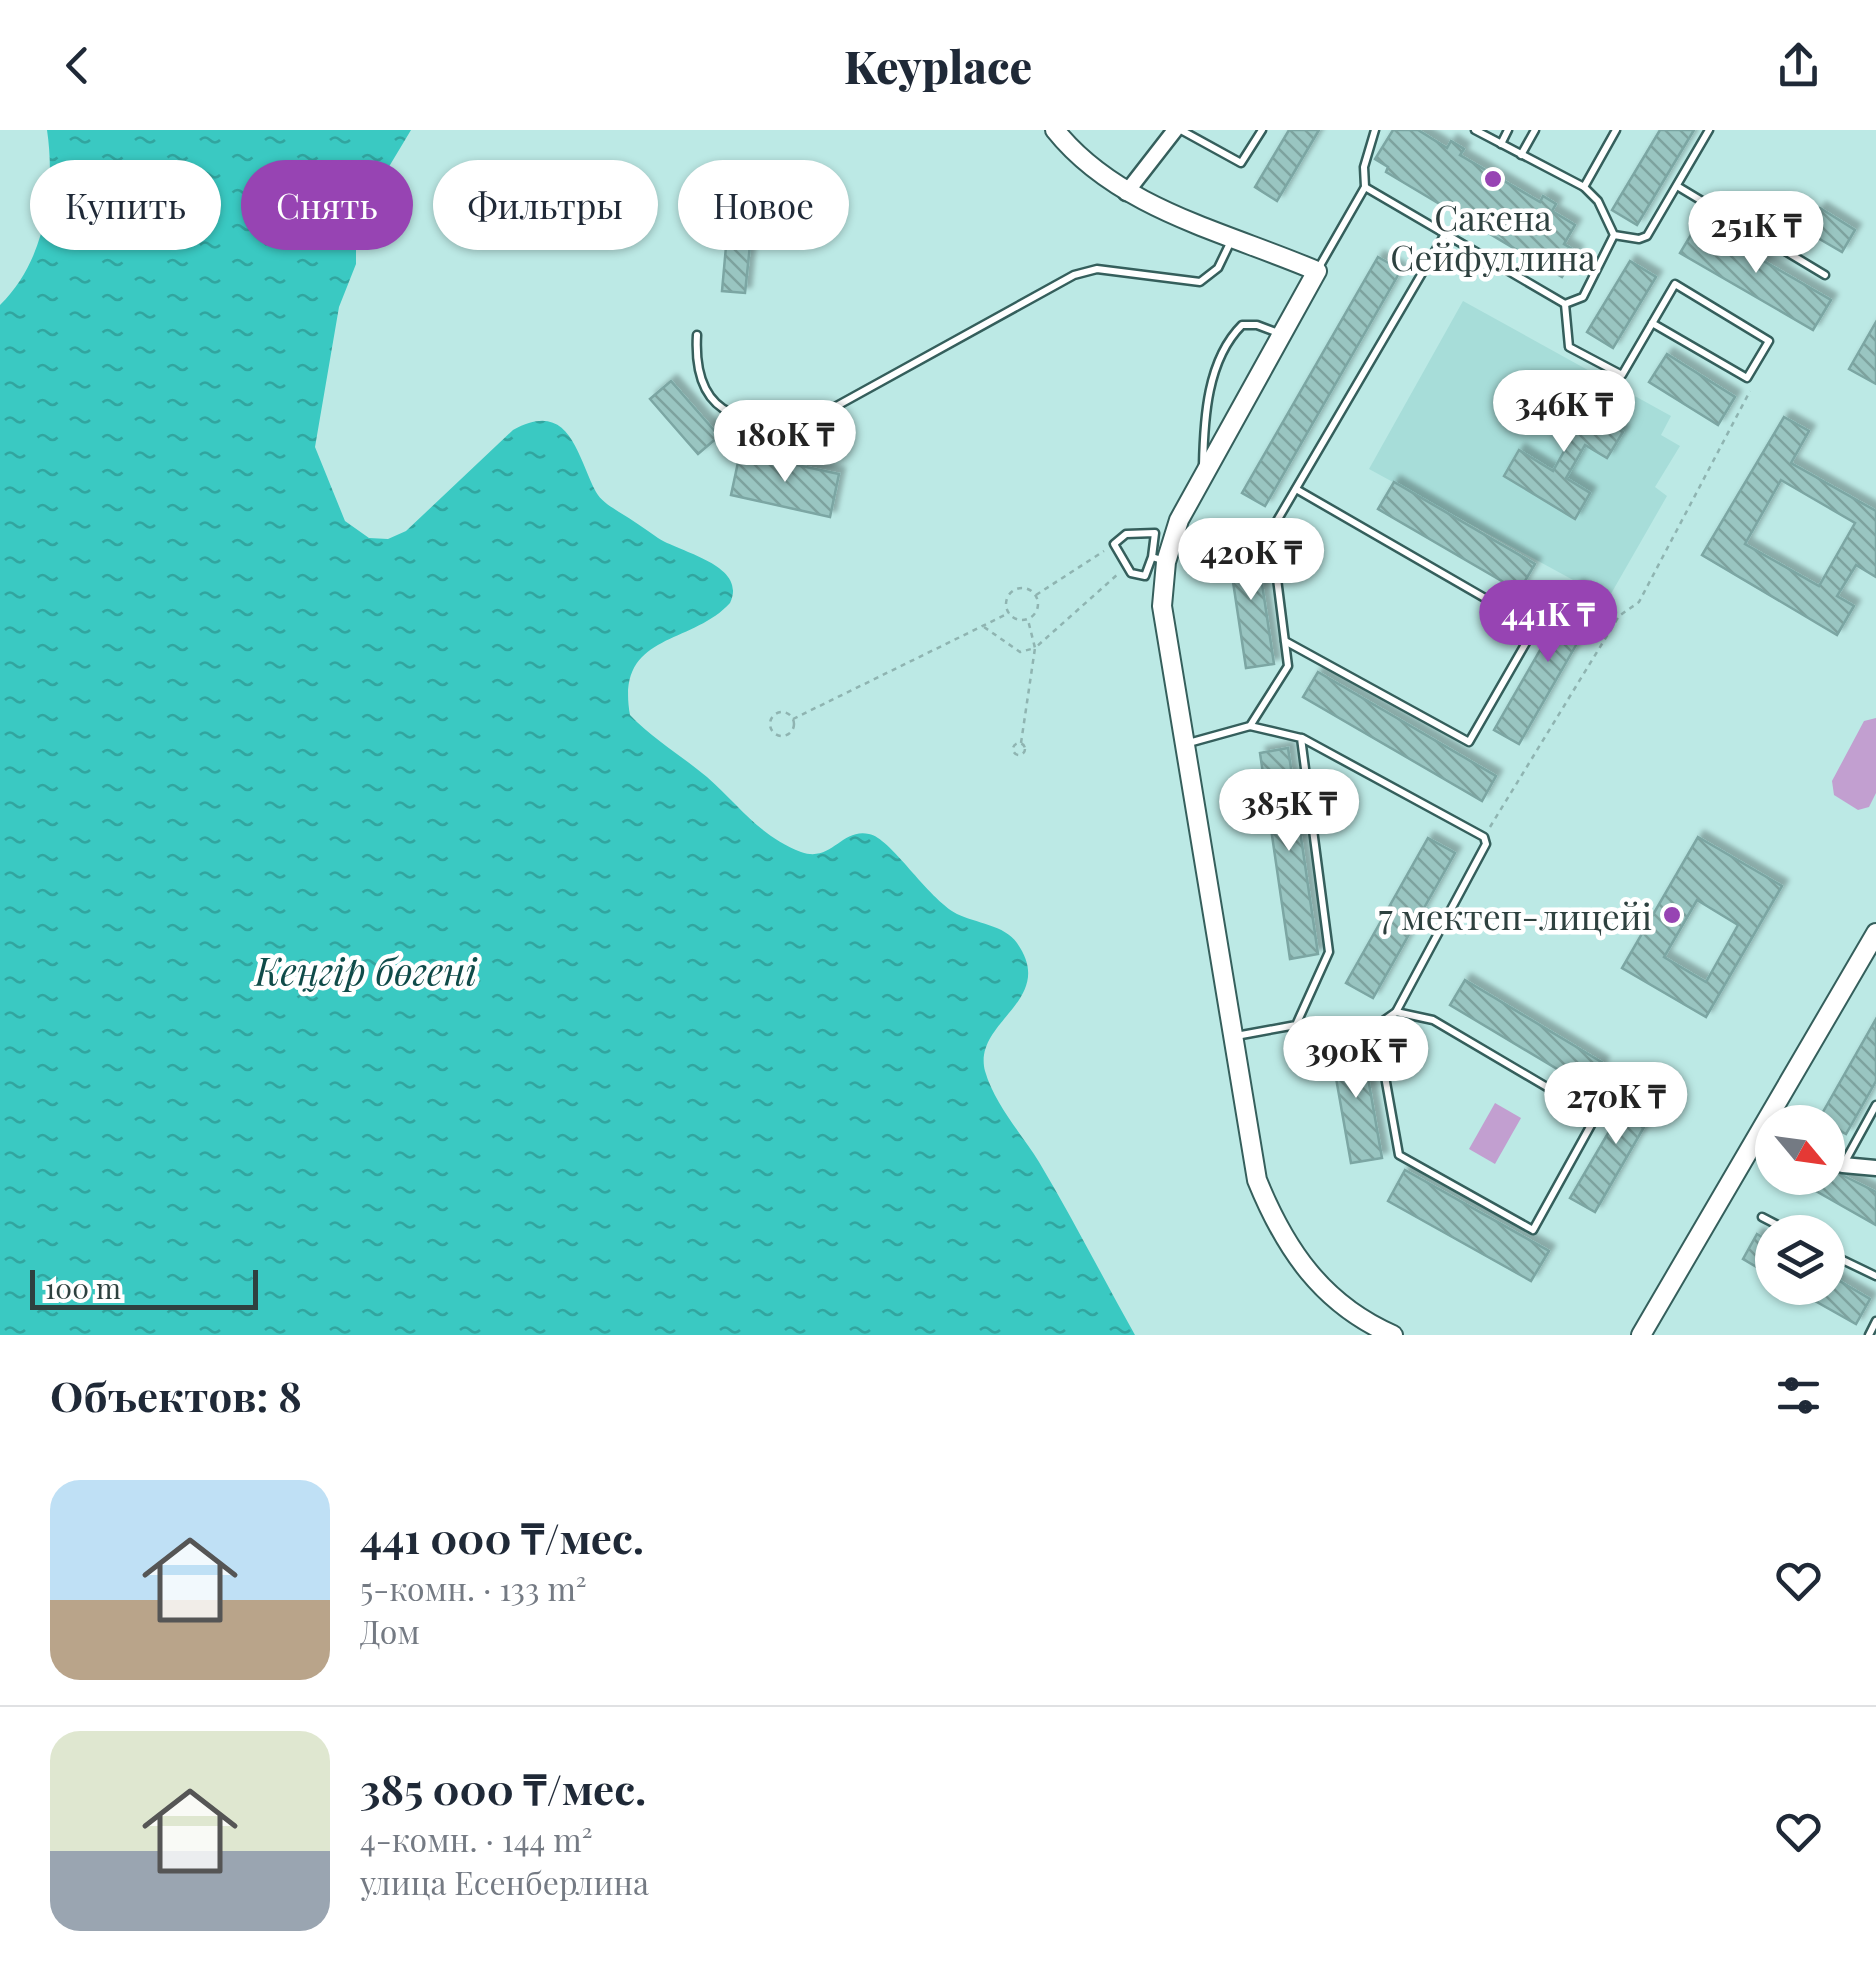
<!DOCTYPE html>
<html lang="ru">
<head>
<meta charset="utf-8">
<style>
	body { margin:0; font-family:"Playfair Display",serif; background:#f6f6f7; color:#1f2937; height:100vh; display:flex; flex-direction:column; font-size:38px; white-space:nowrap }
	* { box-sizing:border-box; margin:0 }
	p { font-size:32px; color:#747a83 }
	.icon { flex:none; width:55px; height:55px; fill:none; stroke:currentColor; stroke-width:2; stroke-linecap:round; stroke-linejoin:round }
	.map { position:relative; height:1205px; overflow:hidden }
	.side { display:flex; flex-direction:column; background:#fff; flex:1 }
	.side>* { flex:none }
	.top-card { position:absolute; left:30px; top:30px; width:1000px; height:90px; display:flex; gap:20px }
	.needle { width:65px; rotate:119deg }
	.tools { position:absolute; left:1755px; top:975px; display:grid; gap:20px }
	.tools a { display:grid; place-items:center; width:90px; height:90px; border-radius:50%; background:#fff; box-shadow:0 2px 8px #0004; font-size:50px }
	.scale { position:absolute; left:30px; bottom:25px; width:228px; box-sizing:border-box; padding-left:10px; border:5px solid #2e413f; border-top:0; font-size:28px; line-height:35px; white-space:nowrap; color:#2e413f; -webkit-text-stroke:8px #fff; paint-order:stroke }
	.price { position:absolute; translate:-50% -85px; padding:0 22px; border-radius:35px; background:#fff; color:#222; font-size:32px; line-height:65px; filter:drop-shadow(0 2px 5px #0008) }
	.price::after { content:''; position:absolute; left:50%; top:60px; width:30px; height:22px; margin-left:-15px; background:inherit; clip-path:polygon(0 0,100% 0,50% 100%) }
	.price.on { background:#9744b3; color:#fff }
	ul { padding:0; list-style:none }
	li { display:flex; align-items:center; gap:30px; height:250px; padding:0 50px }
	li+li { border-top:2px solid #e0e1e3 }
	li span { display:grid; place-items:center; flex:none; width:280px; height:200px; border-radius:30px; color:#555 }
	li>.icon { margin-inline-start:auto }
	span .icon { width:120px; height:120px; fill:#fffc; stroke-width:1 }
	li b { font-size:42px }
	h2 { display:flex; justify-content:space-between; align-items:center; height:120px; padding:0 50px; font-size:42px }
	.pill { padding:0 35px; border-radius:45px; background:#fff; box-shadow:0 2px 8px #0004; font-size:35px; line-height:90px }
	.pill.on { background:#9744b3; color:#fff }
	header { display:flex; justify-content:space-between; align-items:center; height:130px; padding:0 50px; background:#fff; font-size:45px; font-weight:800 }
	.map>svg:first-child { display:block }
</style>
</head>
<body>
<header><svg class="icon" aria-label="back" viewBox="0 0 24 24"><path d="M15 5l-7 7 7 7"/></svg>Keyplace<svg class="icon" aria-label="share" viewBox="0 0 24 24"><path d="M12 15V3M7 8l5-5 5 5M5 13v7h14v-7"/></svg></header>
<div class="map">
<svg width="1876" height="1205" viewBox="0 0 1876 1205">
	<defs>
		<pattern id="water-ripples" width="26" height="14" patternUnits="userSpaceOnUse" patternTransform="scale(2.5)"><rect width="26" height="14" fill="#3ac9c2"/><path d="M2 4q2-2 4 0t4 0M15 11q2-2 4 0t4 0" fill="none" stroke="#31a59f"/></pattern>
		<pattern id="building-back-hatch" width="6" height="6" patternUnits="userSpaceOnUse" patternTransform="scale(2.5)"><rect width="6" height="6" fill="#99c5c1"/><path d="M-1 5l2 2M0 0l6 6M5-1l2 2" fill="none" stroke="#7da29e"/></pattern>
		<filter id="shadow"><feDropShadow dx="6" dy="-6" stdDeviation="2.5" flood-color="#0004"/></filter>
	</defs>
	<rect width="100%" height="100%" fill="#bce9e5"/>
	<path fill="#a7ddd9" d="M1463 171 1671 286 1661 305 1680 316 1655 357 1667 366 1608 469 1369 339Z"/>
	<g fill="#c29fd0">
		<path d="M1876 588V663L1869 677 1858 680 1834 665 1832 651 1864 591Z"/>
		<path d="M1495 973 1521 988 1495 1034 1469 1019Z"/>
	</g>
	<path fill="url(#water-ripples)" d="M47 0H411L369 70 356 112V134L339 177 315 317 345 391 369 408 388 409 406 401 513 300C570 268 577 326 596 362 601 371 610 376 619 382 633 390 645 399 658 408 681 423 748 435 730 473 691 516 615 502 630 585 653 609 682 626 707 647 739 675 759 706 801 722 832 733 841 698 869 704 890 707 927 768 957 784 975 793 1005 795 1017 813 1058 871 972 891 985 941 995 975 1021 1003 1039 1032 1073 1089 1103 1148 1135 1205H0V175C45 131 56 60 47 0Z"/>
	<g fill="url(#building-back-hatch)" stroke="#7ba6a3" stroke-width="2.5" fill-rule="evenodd" filter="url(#shadow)">
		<path d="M1289 0H1319L1277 71 1255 57Z"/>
		<path d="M1393 0H1418L1447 18 1451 11 1464 19 1460 25 1540 72 1543 66 1556 74 1552 81 1575 95 1564 114 1577 122 1562 147 1386 42 1388 37 1375 29Z"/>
		<path d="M1660 0H1694L1637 95 1612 80Z"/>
		<path d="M1820 78 1855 100 1842 122 1806 101Z"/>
		<path d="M1698 93 1831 170 1813 200 1680 123Z"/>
		<path d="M728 94 752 96 745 163 722 161Z"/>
		<path d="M1378 127 1401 140 1265 376 1242 363Z"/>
		<path d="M1630 131 1656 147 1613 218 1587 202Z"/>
		<path d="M1876 192V254L1849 239Z"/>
		<path d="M1667 224 1735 267 1718 295 1649 252Z"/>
		<path d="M671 251 719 306 698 324 650 269Z"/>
		<path d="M1551 260 1623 302 1607 328 1585 315 1566 348 1590 363 1575 389 1504 346 1519 320 1553 341 1572 307 1536 286Z"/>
		<path d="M1784 287 1809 301 1791 333 1876 381V447L1856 435 1837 466 1854 476 1837 505 1702 425ZM1781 350 1855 393 1819 456 1745 414Z"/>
		<path d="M740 323 839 344 830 387 731 365Z"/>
		<path d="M1394 352 1535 434 1519 461 1378 379Z"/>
		<path d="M1255 407 1274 534 1246 538 1227 412Z"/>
		<path d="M1577 456 1602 470 1519 614 1494 600Z"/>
		<path d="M1318 542 1496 646 1482 671 1303 567Z"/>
		<path d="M1288 618 1318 824 1290 829 1260 623Z"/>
		<path d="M1698 707 1782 756 1706 887 1622 838ZM1697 770 1738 795 1706 852 1664 827Z"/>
		<path d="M1428 708 1455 723 1373 868 1346 853Z"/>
		<path d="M1465 850 1603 933 1589 958 1450 875Z"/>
		<path d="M1876 889V951L1846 1004 1819 989Z"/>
		<path d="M1361 908 1382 1028 1351 1033 1330 914Z"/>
		<path d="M1638 952 1662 966 1595 1082 1570 1068Z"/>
		<path d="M1828 1038 1876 1062V1095L1793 1048H1828Z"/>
		<path d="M1405 1040 1549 1121 1531 1151 1388 1071Z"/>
		<path d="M1757 1104 1772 1113V1146L1743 1129Z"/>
		<path d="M1828 1144 1870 1169 1856 1194 1792 1158H1828Z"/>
	</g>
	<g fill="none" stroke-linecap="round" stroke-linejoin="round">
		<g stroke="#355f5c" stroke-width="11">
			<g id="service">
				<path d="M1181 0 1241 33 1262 0"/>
				<path d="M1475 0 1584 57 1598 71 1614 105 1639 109 1647 106 1709 0"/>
				<path d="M1501 14 1508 0"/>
				<path d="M1521 25 1535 0"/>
				<path d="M1677 56 1825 145"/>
				<path d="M1365 57 1565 174"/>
				<path d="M1584 57 1616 0"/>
				<path d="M1318 139 1365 57 1364 37 1375 0"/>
				<path d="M1565 174 1569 217 1622 245 1675 154 1769 211 1747 248 1652 193"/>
				<path d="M1565 174 1583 167 1614 105"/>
				<path d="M697 205C692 294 752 299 824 283L1074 145 1097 139 1200 152 1218 138 1231 111"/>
				<path d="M1203 336C1204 288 1207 230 1242 195H1257L1281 204"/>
				<path d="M1152 427 1145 446 1131 443 1114 414 1126 404 1155 403 1152 427 1165 431"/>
				<path d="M1285 511 1469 612 1535 497 1296 359"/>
				<path d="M1302 608 1484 707 1486 714 1396 882"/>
				<path d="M1185 614 1250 596 1288 536 1271 401 1445 104"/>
				<path d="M1296 895 1376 896 1396 882 1433 890 1596 986 1533 1100 1399 1025 1376 896"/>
				<path d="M1236 906 1296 895 1329 822 1301 608 1250 596"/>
				<path d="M1843 1035 1876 975"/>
				<path d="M1762 1087 1791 1102"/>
				<path d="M1828 1123 1876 1146"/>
				<path d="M1869 1205 1876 1191"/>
			</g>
		</g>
		<g stroke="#355f5c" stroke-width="19">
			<g id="minor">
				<path d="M1126 63 1175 0"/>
				<path d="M1828 1026 1843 1035 1876 1038"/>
			</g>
		</g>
		<g stroke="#355f5c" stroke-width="22">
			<g id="tertiary">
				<path d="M1055 0C1118 79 1226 102 1317 141L1179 390 1166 432 1162 476 1257 1050C1285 1119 1322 1174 1393 1205"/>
				<path d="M1641 1205 1876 803"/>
			</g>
		</g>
		<g stroke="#8fb4b1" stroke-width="2.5" stroke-dasharray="5 5" stroke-linecap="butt">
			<circle cx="1022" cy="474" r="16"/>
			<path d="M1036 465 1104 421"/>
			<path d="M984 497 1020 522 1035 518 1028 490"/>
			<circle cx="782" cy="594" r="12"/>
			<path d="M793 589 1009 483"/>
			<circle cx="1019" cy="619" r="6"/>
			<path d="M1021 613 1035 518 1118 444"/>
			<path d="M1490 697 1619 486 1639 472 1750 261"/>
		</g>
		<use href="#service" stroke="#fff" stroke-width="6"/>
		<use href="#minor" stroke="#fff" stroke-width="14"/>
		<use href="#tertiary" stroke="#fff" stroke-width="18"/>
	</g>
	<g fill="#9744b3" stroke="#fff" stroke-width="4">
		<circle cx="1493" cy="49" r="10"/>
		<circle cx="1672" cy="785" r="10"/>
	</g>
	<g text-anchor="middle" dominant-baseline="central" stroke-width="9" stroke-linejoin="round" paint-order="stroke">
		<g font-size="35" fill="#2e413f" stroke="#fff">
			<text x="1493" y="86">Сакена<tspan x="1493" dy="40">Сейфуллина</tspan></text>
			<text x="1652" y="785" text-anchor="end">7 мектеп-лицейі</text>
		</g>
		<g font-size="38" font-style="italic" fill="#0f4b49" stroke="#fff">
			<text x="366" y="839">Кеңгір бөгені</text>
		</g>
	</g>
</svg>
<div class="tools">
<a><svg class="needle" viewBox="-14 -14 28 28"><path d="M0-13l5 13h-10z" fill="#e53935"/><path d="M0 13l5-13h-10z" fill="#747a83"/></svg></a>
<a><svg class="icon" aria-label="layers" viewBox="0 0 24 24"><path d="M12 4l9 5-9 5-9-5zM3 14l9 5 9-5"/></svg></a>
</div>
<div class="scale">100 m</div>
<b class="price" style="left:1756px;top:146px">251K ₸</b>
<b class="price" style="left:1564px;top:325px">346K ₸</b>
<b class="price" style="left:785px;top:355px">180K ₸</b>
<b class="price" style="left:1251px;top:473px">420K ₸</b>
<b class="price on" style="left:1548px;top:535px">441K ₸</b>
<b class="price" style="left:1289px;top:724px">385K ₸</b>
<b class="price" style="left:1356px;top:971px">390K ₸</b>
<b class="price" style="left:1616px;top:1017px">270K ₸</b>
<div class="top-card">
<a class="pill">Купить</a>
<a class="pill on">Снять</a>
<a class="pill">Фильтры</a>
<a class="pill">Новое</a>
</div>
</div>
<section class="side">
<h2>Объектов: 8<svg class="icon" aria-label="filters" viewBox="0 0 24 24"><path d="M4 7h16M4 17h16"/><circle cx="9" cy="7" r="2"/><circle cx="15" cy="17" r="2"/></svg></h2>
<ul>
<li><span style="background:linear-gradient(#bfe0f5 60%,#b9a48a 0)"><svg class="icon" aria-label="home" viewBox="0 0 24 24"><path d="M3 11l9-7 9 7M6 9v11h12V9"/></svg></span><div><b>441 000 ₸/мес.</b><p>5-комн. · 133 m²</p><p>Дом</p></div><svg class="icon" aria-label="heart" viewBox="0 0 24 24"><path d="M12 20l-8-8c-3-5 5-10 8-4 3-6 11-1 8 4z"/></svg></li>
<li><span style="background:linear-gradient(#dfe7d0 60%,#9aa5b1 0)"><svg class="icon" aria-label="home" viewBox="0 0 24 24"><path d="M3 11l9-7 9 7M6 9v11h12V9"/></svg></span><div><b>385 000 ₸/мес.</b><p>4-комн. · 144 m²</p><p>улица Есенберлина</p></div><svg class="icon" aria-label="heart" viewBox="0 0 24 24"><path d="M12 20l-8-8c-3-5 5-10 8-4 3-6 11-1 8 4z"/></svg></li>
</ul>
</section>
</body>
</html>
